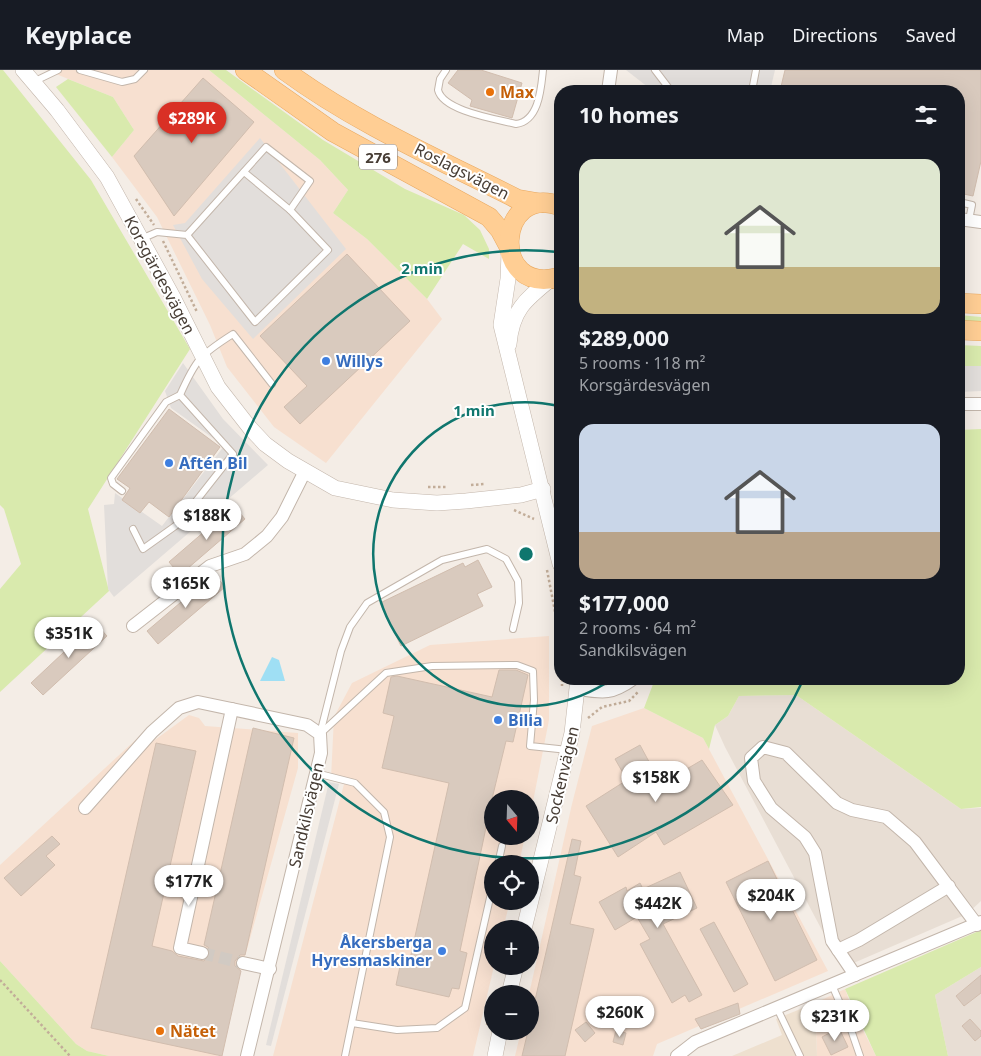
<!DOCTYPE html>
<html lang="en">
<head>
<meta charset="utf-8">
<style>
	body { margin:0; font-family:"Noto Sans",sans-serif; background:#242831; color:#f1f3f6; height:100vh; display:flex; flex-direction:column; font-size:19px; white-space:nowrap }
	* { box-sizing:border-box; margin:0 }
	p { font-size:16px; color:#9ea1a6 }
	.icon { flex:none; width:28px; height:28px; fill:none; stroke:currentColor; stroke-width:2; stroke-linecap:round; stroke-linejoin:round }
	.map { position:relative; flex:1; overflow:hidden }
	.panel { position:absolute; left:554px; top:15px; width:411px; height:600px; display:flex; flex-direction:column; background:#171b24; border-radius:20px; box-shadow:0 5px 20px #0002 }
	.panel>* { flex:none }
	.needle { width:32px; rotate:161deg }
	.tools { position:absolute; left:484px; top:720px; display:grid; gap:10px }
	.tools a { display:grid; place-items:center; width:55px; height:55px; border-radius:50%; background:#171b24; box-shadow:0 5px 20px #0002; font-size:25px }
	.price { position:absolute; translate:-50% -42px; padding:0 11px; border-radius:18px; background:#fff; color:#222; font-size:16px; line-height:32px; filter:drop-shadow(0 1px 2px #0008) }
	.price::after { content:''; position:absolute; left:50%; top:30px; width:15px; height:11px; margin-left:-8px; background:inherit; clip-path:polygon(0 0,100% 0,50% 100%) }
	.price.on { background:#d93025; color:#fff }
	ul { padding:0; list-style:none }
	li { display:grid; align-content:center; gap:10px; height:265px; padding:0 25px }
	li span { display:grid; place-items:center; height:155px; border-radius:15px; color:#555 }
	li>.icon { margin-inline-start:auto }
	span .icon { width:90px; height:90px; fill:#fffc; stroke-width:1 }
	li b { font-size:21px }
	h2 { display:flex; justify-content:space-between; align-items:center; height:60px; padding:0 25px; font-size:21px }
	header { display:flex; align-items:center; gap:30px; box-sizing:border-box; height:70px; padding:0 25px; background:#171b24; border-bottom:1px solid #363941 }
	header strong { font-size:24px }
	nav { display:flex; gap:28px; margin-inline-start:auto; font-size:18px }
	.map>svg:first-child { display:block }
</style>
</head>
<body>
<header>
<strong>Keyplace</strong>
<nav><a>Map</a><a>Directions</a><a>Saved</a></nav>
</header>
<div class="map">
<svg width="981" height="986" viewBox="0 0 981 986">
	<rect width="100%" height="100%" fill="#f4ede6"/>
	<g fill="#e8ded4">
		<path d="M796 625 961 739 981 738V831L967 844 842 898 725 677 715 655 728 646 739 626Z"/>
		<path d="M981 897V986H948L935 925Z"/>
	</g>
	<g fill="#f7e0d0">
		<path d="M46 0H209L320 90 348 120 333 143 367 169 427 229 442 249 326 393 274 357 227 297 210 255 157 147 112 87 134 60 113 27Z"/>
		<path d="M549 566V650L530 747V729H492V766H525L519 794H492V831H510L503 859H492L494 896 473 986H273L344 714 331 708 334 647 352 613 430 575Z"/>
		<path d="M644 638 703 668 828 901 657 974 653 986H515L521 961H530L529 924 572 734 592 656Z"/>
		<path d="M189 645 199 648 205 656 298 663V698L217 986H109L87 981 76 974 0 891V795L143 663 152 672Z"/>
		<path d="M845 919 852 938 876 986H817L815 933Z"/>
	</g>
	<path fill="#eee0cf" d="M815 933 817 986H732L782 965 776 949Z"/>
	<g fill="#d9eaad">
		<path d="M0 0H3L91 110 190 279 88 439 109 521 0 622V519L21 494 4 439 0 435Z"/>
		<path d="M209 0H226L323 70 405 119 464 145 480 160 489 179V189L463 174 427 229 367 169 333 143 348 120 320 90Z"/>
		<path d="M68 9 113 27 134 60 112 87 56 17Z"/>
		<path d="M959 245 981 247V255L959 253Z"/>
		<path d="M959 275 981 276V296H959Z"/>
		<path d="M981 359V737L961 739 796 625 739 626 728 646 715 655 709 679 703 668 644 638 655 609H959V360Z"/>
		<path d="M981 860V897L935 925 948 986H876L845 919Z"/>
		<path d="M0 891 76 974 87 981 109 986H0Z"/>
	</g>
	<g fill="#e2dedb">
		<path d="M626 0H775L770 21H653Z"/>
		<path d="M260 68 346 179 253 269 202 209 173 155 185 153Z"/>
		<path d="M183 293 223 349 268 395 114 527 108 519 104 435 114 434 115 423 162 456 224 376 171 338 165 321Z"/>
		<path d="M959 296H981V321L959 322Z"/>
		<path d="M329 712 339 714 271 976 266 975Z"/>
	</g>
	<path fill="#9fdff4" d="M272 587 279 590 285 611H260Z"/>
	<g fill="#d9cabe" stroke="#d1bdae">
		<path d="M458 0H481L522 13 512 48 470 36 472 30 448 13Z"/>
		<path d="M785 0H981V91L973 126 959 123V21H780Z"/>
		<path d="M203 8 254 52 174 146 134 86Z"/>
		<path d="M347 184 410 251 300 354 284 337 307 316 260 266Z"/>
		<path d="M169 339 220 377 169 447 149 432 140 443 122 430 130 418 117 409Z"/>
		<path d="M234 436 245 449 180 505 169 492Z"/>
		<path d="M478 490 492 517 477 524 483 536 401 576 380 533 463 493 465 497Z"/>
		<path d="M214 504 225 517 158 574 147 561Z"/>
		<path d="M95 553 107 566 43 625 31 613Z"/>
		<path d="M499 600H516L528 605 513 672 506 671 492 729 460 881 467 883 459 919 452 918 449 927 396 915 402 887 410 889 449 713 382 698 394 646 383 643 391 607 397 606 492 627Z"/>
		<path d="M253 658 294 668 245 885H240L235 891V896L241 901 222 986 91 958 156 673 196 681 152 876 172 881 178 886 204 891 210 884 208 877 204 875Z"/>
		<path d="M640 675 661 714 702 690 733 735 664 775 656 762 618 787 586 736 627 710 615 689Z"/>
		<path d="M52 766 60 774 46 786 55 795 21 826 4 808Z"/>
		<path d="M572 769 581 771 574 805 581 807 570 854 594 859 565 986H522L528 961H530V952Z"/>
		<path d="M768 791 817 890 775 911 726 812Z"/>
		<path d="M680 802 697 838 663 854 702 925 689 932 685 925 672 933 640 874 650 869 637 847 615 860 599 832 626 817 627 821 640 813 643 819Z"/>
		<path d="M714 852 748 914 734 922 700 859Z"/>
		<path d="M981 905V923L964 936 956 926Z"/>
		<path d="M738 933 740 944 701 959 695 949Z"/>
		<path d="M970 949 981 961V966L975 971 962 956Z"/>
		<path d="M586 952 595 963 585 972 575 960Z"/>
		<path d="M839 958 848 977 831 985 822 967Z"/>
		<path d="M616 960 626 963 623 975 613 972Z"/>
	</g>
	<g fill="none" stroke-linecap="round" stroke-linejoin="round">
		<path stroke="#d1cac3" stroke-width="12" stroke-dasharray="12 6" stroke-linecap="butt" d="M202 883 243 893"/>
		<g stroke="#c3b6ab" stroke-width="8">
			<g id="service">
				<path d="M80 0 122 12 135 9 144 0"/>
				<path d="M446 0 440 9 438 20C443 41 496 49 516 54 539 51 541 19 543 0"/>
				<path d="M655 0 671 21"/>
				<path d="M33 12 58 0"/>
				<path d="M752 21 756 0"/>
				<path d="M244 102 290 140"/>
				<path d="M959 132 972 135 969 150"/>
				<path d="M141 169 157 162 187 165 255 252 328 180 290 140 310 111 266 77 187 165"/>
				<path d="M122 421 113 414 111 408 166 332 180 325"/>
				<path d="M133 459 143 479 178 454 233 384 180 325C196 289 200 285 233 264L272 314"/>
				<path d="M321 663 386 603 432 596 517 595 533 601 534 630 530 676 568 680"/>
				<path d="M320 664 341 581 350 557 367 533 442 490 487 479 506 489 518 511 519 533 513 559"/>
				<path d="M316 703 355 713 384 742 390 767 345 986"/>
				<path d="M498 794 502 776"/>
				<path d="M832 915 849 954 860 986"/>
				<path d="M777 938 800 986"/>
				<path d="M352 953 397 960 437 958 465 938 492 819"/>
			</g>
		</g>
		<g stroke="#c3b6ab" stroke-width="14">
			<g id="minor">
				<path d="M608 21 611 0"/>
				<path d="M959 149 981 152"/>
				<path d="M959 334H981"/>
				<path d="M133 556 210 496 245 484 267 466 282 447 305 401"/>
				<path d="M579 619C604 623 612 624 633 609"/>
				<path d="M85 738 152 662 179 638 198 632 307 655 320 664 321 683 247 986"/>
				<path d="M838 880 859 870 949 816"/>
				<path d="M202 883 180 878 232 639"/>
				<path d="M243 893 270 899"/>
				<path d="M855 905 832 871 815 783 805 767 771 738 754 711 751 688 763 677 786 683 837 733 852 740 886 747 915 772 977 855"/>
				<path d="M677 986 695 972 981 852"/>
			</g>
		</g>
		<g stroke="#c3b6ab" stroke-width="16">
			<g id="tertiary">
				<path d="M23 0 57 40 107 107 173 227 218 317 250 358 265 374 288 391 335 418 393 430 437 433 466 431 521 425 543 419"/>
				<path d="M509 183 508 209 501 255 560 494"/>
				<path d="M509 274C512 240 525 230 551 209"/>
				<path d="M524 859 572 663 578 609"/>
				<path d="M509 924 516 896"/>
				<path d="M495 986 500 961"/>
			</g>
		</g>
		<g stroke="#e9a85f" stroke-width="20">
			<g id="primary">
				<path d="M245 0 333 62 489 147 500 160 508 175"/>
				<path d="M284 0C356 53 438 89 517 129L540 133"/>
				<path d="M560 136C497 112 488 227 560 207"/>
				<path d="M959 233 981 234"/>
				<path d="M959 260 981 261"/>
			</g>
		</g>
		<g stroke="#c2ad99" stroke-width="2.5" stroke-dasharray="2.5 2.5" stroke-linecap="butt">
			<path d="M136 129 154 155"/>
			<path d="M163 171 197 242"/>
			<path d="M471 415 485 414"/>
			<path d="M428 417H448"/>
			<path d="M514 440 534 449"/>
			<path d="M547 500 558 557 560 582"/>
			<path d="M562 609V616"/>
			<path d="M588 648 602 637 629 631 639 621"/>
			<path d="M0 910 70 986"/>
			<path d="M487 955 492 933"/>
		</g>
		<use href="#service" stroke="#fff" stroke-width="6"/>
		<use href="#minor" stroke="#fff" stroke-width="12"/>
		<use href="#tertiary" stroke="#fff" stroke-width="15"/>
		<use href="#primary" stroke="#ffce94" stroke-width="19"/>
	</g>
	<g fill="none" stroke="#0f766e" stroke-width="2.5">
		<path d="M612 609A152 152 0 1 1 559 336"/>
		<path d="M803 610A304 304 0 1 1 558 182"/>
	</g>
	<g fill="#e8710a" stroke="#fff" stroke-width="2">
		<circle cx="490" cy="22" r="5"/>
		<circle cx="160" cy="961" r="5"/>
	</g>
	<g fill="#3f7fe0" stroke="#fff" stroke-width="2">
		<circle cx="326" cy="291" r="5"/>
		<circle cx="169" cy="393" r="5"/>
		<circle cx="498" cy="650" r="5"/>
		<circle cx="442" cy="881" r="5"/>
	</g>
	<g text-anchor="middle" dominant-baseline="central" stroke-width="4" stroke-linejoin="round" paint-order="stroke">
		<rect fill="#fff" stroke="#7e7772" stroke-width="1" x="359" y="74.5" width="38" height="25" rx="4"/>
		<g font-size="15" font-weight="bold" fill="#473d35">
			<text x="378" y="87">276</text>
		</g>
		<g font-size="16" font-weight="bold" fill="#c56008" stroke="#fff" text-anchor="start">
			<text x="500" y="22">Max</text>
			<text x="170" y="961">Nätet</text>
		</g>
		<g font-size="16" fill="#473d35" stroke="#fff">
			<text transform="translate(462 101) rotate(27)">Roslagsvägen</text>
			<text transform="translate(160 205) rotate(62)">Korsgärdesvägen</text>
			<text transform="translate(562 705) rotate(-77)">Sockenvägen</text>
			<text transform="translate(306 745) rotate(-77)">Sandkilsvägen</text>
		</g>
		<g font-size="16" font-weight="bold" fill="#366cbe" stroke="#fff" text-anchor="start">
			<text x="336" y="291">Willys</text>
			<text x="179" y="393">Aftén Bil</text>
			<text x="508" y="650">Bilia</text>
			<text x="432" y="872" text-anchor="end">Åkersberga<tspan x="432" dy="18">Hyresmaskiner</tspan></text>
		</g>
	</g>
	<circle cx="526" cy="484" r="8" fill="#0f766e" stroke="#fff" stroke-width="2.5"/>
	<g font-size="15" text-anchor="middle" font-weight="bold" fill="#0f766e" stroke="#fff" stroke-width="4" stroke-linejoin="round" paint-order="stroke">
		<text x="422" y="204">2 min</text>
		<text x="474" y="346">1 min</text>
	</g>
</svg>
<div class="tools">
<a><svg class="needle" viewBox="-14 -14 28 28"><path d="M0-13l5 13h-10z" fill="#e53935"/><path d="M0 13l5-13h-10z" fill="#9ea1a6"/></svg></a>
<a><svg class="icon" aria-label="locate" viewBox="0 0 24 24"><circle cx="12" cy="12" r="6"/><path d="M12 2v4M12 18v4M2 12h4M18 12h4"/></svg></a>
<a>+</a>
<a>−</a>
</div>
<b class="price on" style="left:192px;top:74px">$289K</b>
<b class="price" style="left:207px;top:471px">$188K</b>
<b class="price" style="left:186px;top:539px">$165K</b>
<b class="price" style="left:69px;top:589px">$351K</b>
<b class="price" style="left:656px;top:733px">$158K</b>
<b class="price" style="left:189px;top:837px">$177K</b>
<b class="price" style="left:771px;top:851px">$204K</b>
<b class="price" style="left:658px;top:859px">$442K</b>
<b class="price" style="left:620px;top:968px">$260K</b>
<b class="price" style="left:835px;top:972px">$231K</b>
<section class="panel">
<h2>10 homes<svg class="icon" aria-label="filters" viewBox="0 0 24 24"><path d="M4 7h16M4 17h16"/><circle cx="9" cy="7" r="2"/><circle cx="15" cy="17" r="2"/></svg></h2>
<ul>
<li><span style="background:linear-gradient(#dfe7d0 70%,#c2b280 0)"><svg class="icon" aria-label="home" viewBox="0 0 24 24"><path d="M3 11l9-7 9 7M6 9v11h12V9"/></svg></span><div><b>$289,000</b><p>5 rooms · 118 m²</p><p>Korsgärdesvägen</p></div></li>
<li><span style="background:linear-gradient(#c9d6e8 70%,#b9a48a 0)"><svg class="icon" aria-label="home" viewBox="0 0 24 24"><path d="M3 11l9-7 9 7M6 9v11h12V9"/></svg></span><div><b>$177,000</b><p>2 rooms · 64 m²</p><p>Sandkilsvägen</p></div></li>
</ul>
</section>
</div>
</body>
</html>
